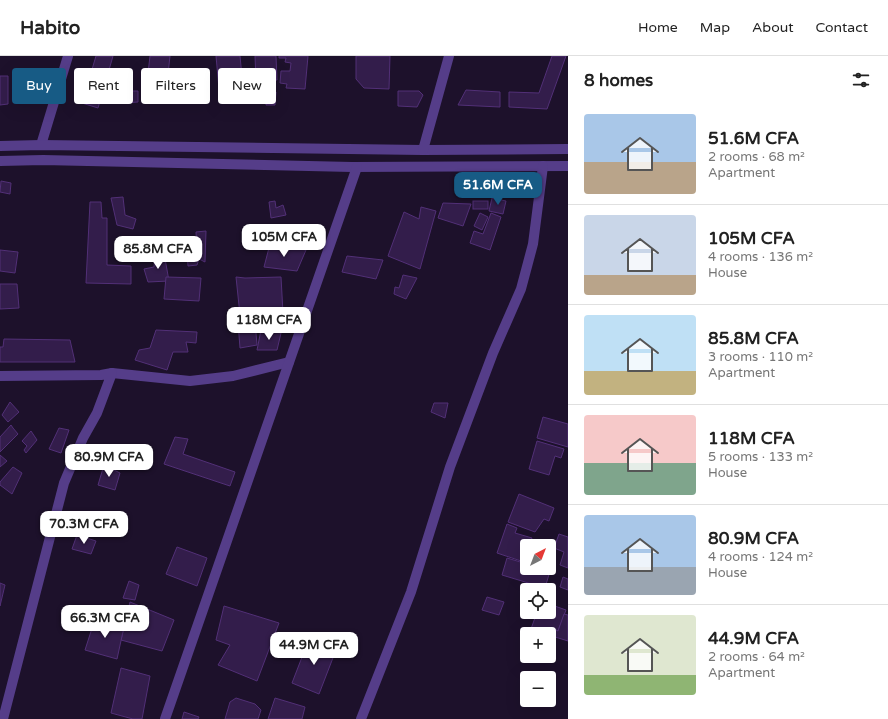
<!DOCTYPE html>
<html lang="en">
<head>
<meta charset="utf-8">
<style>
	body { margin:0; font-family:"Varela Round",sans-serif; background:#f2f2f2; color:#222; height:100vh; display:flex; flex-direction:column; font-size:15px; white-space:nowrap }
	* { box-sizing:border-box; margin:0 }
	p { font-size:13px; color:#767676 }
	.icon { flex:none; width:22px; height:22px; fill:none; stroke:currentColor; stroke-width:2; stroke-linecap:round; stroke-linejoin:round }
	.map { position:relative; flex:1; overflow:hidden }
	.sheet { display:flex; flex-direction:column; background:#fff; width:320px }
	.sheet>* { flex:none }
	.banner { position:absolute; left:12px; top:12px; width:380px; height:36px; display:flex; gap:8px }
	.needle { width:26px; rotate:42deg }
	.tools { position:absolute; left:520px; top:483px; display:grid; gap:8px }
	.tools a { display:grid; place-items:center; width:36px; height:36px; border-radius:4px; background:#fff; box-shadow:0 4px 16px #0002; font-size:20px }
	.price { position:absolute; translate:-50% -34px; padding:0 9px; border-radius:8px; background:#fff; color:#222; font-size:13px; line-height:26px; filter:drop-shadow(0 1px 2px #0008) }
	.price::after { content:''; position:absolute; left:50%; top:24px; width:12px; height:9px; margin-left:-6px; background:inherit; clip-path:polygon(0 0,100% 0,50% 100%) }
	.price.current { background:#175b85; color:#fff }
	ul { padding:0; list-style:none }
	li { display:flex; align-items:center; gap:12px; height:100px; padding:0 16px }
	li+li { border-top:1px solid #e0e0e0 }
	li span { display:grid; place-items:center; flex:none; width:112px; height:80px; border-radius:4px; color:#555 }
	li>.icon { margin-inline-start:auto }
	span .icon { width:48px; height:48px; fill:#fffc; stroke-width:1 }
	li b { font-size:17px }
	h2 { display:flex; justify-content:space-between; align-items:center; height:48px; padding:0 16px; font-size:17px }
	.tag { padding:0 14px; border-radius:4px; background:#fff; box-shadow:0 4px 16px #0002; font-size:14px; line-height:36px }
	.tag.current { background:#175b85; color:#fff }
	header { display:flex; align-items:center; gap:24px; box-sizing:border-box; height:56px; padding:0 20px; background:#fff; border-bottom:1px solid #e0e0e0 }
	header strong { font-size:19px }
	nav { display:flex; gap:22px; margin-inline-start:auto; font-size:14px }
	main { display:flex; flex:1; min-height:0 }
	.map>svg:first-child { display:block }
</style>
</head>
<body>
<header>
<strong>Habito</strong>
<nav><a>Home</a><a>Map</a><a>About</a><a>Contact</a></nav>
</header>
<main>
<div class="map">
<svg width="568" height="663" viewBox="0 0 568 663">
	<rect width="100%" height="100%" fill="#1d112b"/>
	<g fill="#331d4b" stroke="#523077">
		<path d="M96 0H113L98 52 82 47Z"/>
		<path d="M150 0H170L165 45 145 43Z"/>
		<path d="M216 0H240L243 31 219 33Z"/>
		<path d="M255 0H276L277 24 256 25Z"/>
		<path d="M279 0H308L305 33 286 32 287 28 280 27 281 15H290L291 7 285 6 286 2H279Z"/>
		<path d="M356 0H390L389 33 364 32 356 23Z"/>
		<path d="M552 0H566L547 53 509 51V36L539 37Z"/>
		<path d="M0 20H8V48L0 49Z"/>
		<path d="M466 34 500 36V51L458 49Z"/>
		<path d="M124 35H138V46L124 47Z"/>
		<path d="M398 35H419L423 39 417 51 398 50Z"/>
		<path d="M267 36H276L275 49H266Z"/>
		<path d="M1 125 11 127 10 138 0 136Z"/>
		<path d="M123 141 125 159 136 163 133 173 117 169 111 142Z"/>
		<path d="M492 142 506 145 503 158 489 155Z"/>
		<path d="M275 145 276 152 283 149 286 159 271 162 269 146Z"/>
		<rect x="473" y="145" width="15" height="8"/>
		<path d="M90 146H101L102 162H107V209L131 210V228L86 227Z"/>
		<path d="M443 147 471 148 463 170 438 162Z"/>
		<path d="M421 151 436 155 420 213 388 200 404 156 419 163Z"/>
		<path d="M480 157 488 161 482 174 474 170Z"/>
		<path d="M491 157 501 161 490 194 470 187 474 175 483 178Z"/>
		<path d="M206 175 205 206 199 203 197 209 188 210 187 197 197 196 196 176Z"/>
		<path d="M270 188 306 194 297 215 264 211Z"/>
		<path d="M0 194 18 196 15 217 0 215Z"/>
		<path d="M155 196 164 197 169 225 148 226 144 213 154 211Z"/>
		<path d="M347 200 383 204 376 223 342 216Z"/>
		<path d="M403 219 417 222 406 243 394 238 395 231 399 232Z"/>
		<path d="M166 221 201 222 199 245 164 243Z"/>
		<path d="M236 221 245 222 281 221 283 257 240 259Z"/>
		<path d="M0 228H17L19 252 0 253Z"/>
		<path d="M254 253 257 289 240 292 237 254Z"/>
		<path d="M156 274 197 276 196 287 186 286 188 296H173L167 314 135 304 139 294 150 292Z"/>
		<path d="M261 274 281 277 277 294H257Z"/>
		<path d="M4 283 70 284 75 306H0V291H3Z"/>
		<path d="M10 346 19 356 8 366 2 359Z"/>
		<path d="M434 347H448L445 362 431 356Z"/>
		<path d="M543 361 568 368V391L537 382Z"/>
		<path d="M11 369 13 372 18 378 0 396V381Z"/>
		<path d="M59 372 69 374 61 397 49 393Z"/>
		<path d="M31 375 37 384 26 397 24 394 27 390 22 385Z"/>
		<path d="M175 381 188 383 183 398 235 416 230 430 164 408Z"/>
		<path d="M537 385 564 393 561 402 555 400 549 419 529 413Z"/>
		<path d="M0 399 7 405 0 411Z"/>
		<path d="M104 409 120 417 115 434 98 429Z"/>
		<path d="M13 411 22 417 12 438 0 429V426Z"/>
		<path d="M519 438 554 452 549 465 544 463 535 476 508 466Z"/>
		<path d="M507 468 517 472 515 477 532 482 529 490H527V496L524 506 497 497Z"/>
		<path d="M559 478 568 481V512L560 509 564 496 554 492Z"/>
		<path d="M77 479 96 485 91 498 72 493Z"/>
		<path d="M177 491 207 502 197 530 166 518Z"/>
		<path d="M507 502 527 508V512H539L550 515 545 532 502 519Z"/>
		<path d="M563 521 568 523V534L560 531Z"/>
		<path d="M129 525 139 529 135 544 123 542Z"/>
		<path d="M0 527 5 529 0 550Z"/>
		<path d="M487 541 504 546 499 559 482 554Z"/>
		<path d="M130 546 174 564 162 595 121 584Z"/>
		<path d="M549 548 566 554 558 575 554 573 552 580 549 578 531 573 537 556H549Z"/>
		<path d="M224 550 279 567 257 625 218 609 230 589 216 584Z"/>
		<path d="M564 558 568 559V585L552 580 554 573 558 575Z"/>
		<path d="M95 563 124 571 117 603 85 594Z"/>
		<path d="M309 583 336 594 319 638 292 627Z"/>
		<path d="M121 612 150 620 142 663H133L111 657Z"/>
		<path d="M236 642 255 648 261 654 258 663H225L230 646Z"/>
		<path d="M275 642 305 651 302 663H268Z"/>
		<path d="M184 656 199 661 198 663H182Z"/>
	</g>
	<g fill="none" stroke-linecap="round" stroke-linejoin="round">
		<g stroke="#553d89" stroke-width="10">
			<path d="M41 89 68 0"/>
			<path d="M0 90 41 89 423 94 568 93"/>
			<path d="M423 94 449 0"/>
			<path d="M0 105 43 104 352 111 568 110"/>
			<path d="M112 317 190 325 233 320 289 306"/>
			<path d="M0 320 101 319 112 317 97 357 83 382 64 427 3 663"/>
			<path d="M165 663 357 111"/>
			<path d="M361 663 411 536 450 411 493 297 521 233 533 188 543 110"/>
		</g>
	</g>
</svg>
<div class="tools">
<a><svg class="needle" viewBox="-14 -14 28 28"><path d="M0-13l5 13h-10z" fill="#e53935"/><path d="M0 13l5-13h-10z" fill="#767676"/></svg></a>
<a><svg class="icon" aria-label="locate" viewBox="0 0 24 24"><circle cx="12" cy="12" r="6"/><path d="M12 2v4M12 18v4M2 12h4M18 12h4"/></svg></a>
<a>+</a>
<a>−</a>
</div>
<b class="price current" style="left:498px;top:150px">51.6M CFA</b>
<b class="price" style="left:284px;top:202px">105M CFA</b>
<b class="price" style="left:158px;top:214px">85.8M CFA</b>
<b class="price" style="left:269px;top:285px">118M CFA</b>
<b class="price" style="left:109px;top:422px">80.9M CFA</b>
<b class="price" style="left:84px;top:489px">70.3M CFA</b>
<b class="price" style="left:105px;top:583px">66.3M CFA</b>
<b class="price" style="left:314px;top:610px">44.9M CFA</b>
<div class="banner">
<a class="tag current">Buy</a>
<a class="tag">Rent</a>
<a class="tag">Filters</a>
<a class="tag">New</a>
</div>
</div>
<section class="sheet">
<h2>8 homes<svg class="icon" aria-label="filters" viewBox="0 0 24 24"><path d="M4 7h16M4 17h16"/><circle cx="9" cy="7" r="2"/><circle cx="15" cy="17" r="2"/></svg></h2>
<ul>
<li><span style="background:linear-gradient(#a9c7e8 60%,#b9a48a 0)"><svg class="icon" aria-label="home" viewBox="0 0 24 24"><path d="M3 11l9-7 9 7M6 9v11h12V9"/></svg></span><div><b>51.6M CFA</b><p>2 rooms · 68 m²</p><p>Apartment</p></div></li>
<li><span style="background:linear-gradient(#c9d6e8 75%,#b9a48a 0)"><svg class="icon" aria-label="home" viewBox="0 0 24 24"><path d="M3 11l9-7 9 7M6 9v11h12V9"/></svg></span><div><b>105M CFA</b><p>4 rooms · 136 m²</p><p>House</p></div></li>
<li><span style="background:linear-gradient(#bfe0f5 70%,#c2b280 0)"><svg class="icon" aria-label="home" viewBox="0 0 24 24"><path d="M3 11l9-7 9 7M6 9v11h12V9"/></svg></span><div><b>85.8M CFA</b><p>3 rooms · 110 m²</p><p>Apartment</p></div></li>
<li><span style="background:linear-gradient(#f6c9c9 60%,#7fa58c 0)"><svg class="icon" aria-label="home" viewBox="0 0 24 24"><path d="M3 11l9-7 9 7M6 9v11h12V9"/></svg></span><div><b>118M CFA</b><p>5 rooms · 133 m²</p><p>House</p></div></li>
<li><span style="background:linear-gradient(#a9c7e8 65%,#9aa5b1 0)"><svg class="icon" aria-label="home" viewBox="0 0 24 24"><path d="M3 11l9-7 9 7M6 9v11h12V9"/></svg></span><div><b>80.9M CFA</b><p>4 rooms · 124 m²</p><p>House</p></div></li>
<li><span style="background:linear-gradient(#dfe7d0 75%,#8fb573 0)"><svg class="icon" aria-label="home" viewBox="0 0 24 24"><path d="M3 11l9-7 9 7M6 9v11h12V9"/></svg></span><div><b>44.9M CFA</b><p>2 rooms · 64 m²</p><p>Apartment</p></div></li>
</ul>
</section>
</main>
</body>
</html>
